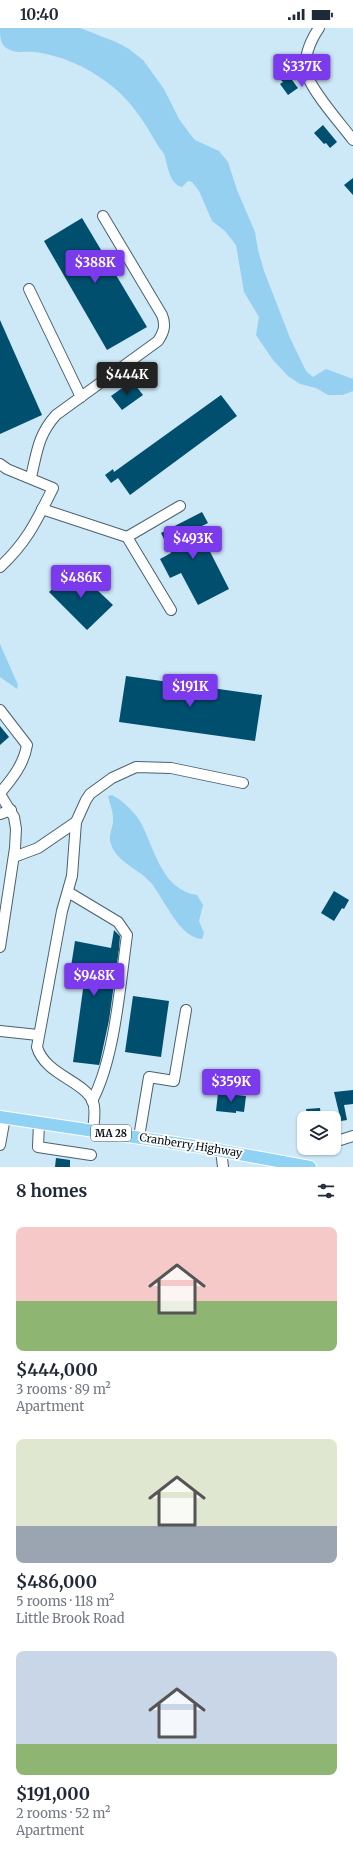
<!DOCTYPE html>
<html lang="en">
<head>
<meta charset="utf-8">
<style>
	body { margin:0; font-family:Merriweather,serif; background:#f6f6f7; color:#1f2937; height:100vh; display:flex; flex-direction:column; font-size:15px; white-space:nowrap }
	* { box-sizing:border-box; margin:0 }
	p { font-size:13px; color:#747a83 }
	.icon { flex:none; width:22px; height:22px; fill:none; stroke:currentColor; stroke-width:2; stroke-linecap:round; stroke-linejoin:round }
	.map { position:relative; height:1139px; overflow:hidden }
	.sheet { display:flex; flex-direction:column; background:#fff; flex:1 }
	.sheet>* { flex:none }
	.controls { position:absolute; left:297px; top:1083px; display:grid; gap:8px }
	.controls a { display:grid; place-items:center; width:44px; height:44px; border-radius:8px; background:#fff; box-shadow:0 1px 3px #0004; font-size:20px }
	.price { position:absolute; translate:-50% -34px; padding:0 9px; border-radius:4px; background:#7c3aed; color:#fff; font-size:13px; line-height:26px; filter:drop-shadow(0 1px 2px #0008) }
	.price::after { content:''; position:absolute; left:50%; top:24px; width:12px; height:9px; margin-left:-6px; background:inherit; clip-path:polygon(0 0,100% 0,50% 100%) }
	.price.on { background:#222; color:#fff }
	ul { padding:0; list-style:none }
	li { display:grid; align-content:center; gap:8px; height:212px; padding:0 16px }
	li span { display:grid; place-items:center; height:124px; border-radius:8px; color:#555 }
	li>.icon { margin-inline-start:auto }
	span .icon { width:72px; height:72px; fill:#fffc; stroke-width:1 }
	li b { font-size:17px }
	h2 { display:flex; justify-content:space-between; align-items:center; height:48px; padding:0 16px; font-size:17px }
	.status { display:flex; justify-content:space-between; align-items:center; height:28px; padding:0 20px; background:#fff; direction:ltr }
	.status svg { height:11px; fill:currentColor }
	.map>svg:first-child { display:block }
</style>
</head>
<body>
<div class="status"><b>10:40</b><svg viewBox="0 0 49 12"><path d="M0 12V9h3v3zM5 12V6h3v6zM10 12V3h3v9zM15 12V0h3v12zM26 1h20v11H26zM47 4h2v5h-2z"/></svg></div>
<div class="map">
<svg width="353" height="1139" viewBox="0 0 353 1139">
	<rect width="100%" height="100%" fill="#cde8f7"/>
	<g fill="#95d0f1">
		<path d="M0 0H80L116 14 129 21 143 32 164 61 179 91 190 106 195 112 219 123 228 134 237 162 255 204 258 222 264 243 290 310 306 343 313 349 326 341 353 351V363L343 367H328L316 360 300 356 288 348 273 332 256 307 259 289 244 264 236 217 225 203 212 193 199 163 192 154 188 153 182 159C169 156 168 137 164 126 162 122 159 120 157 116 143 92 130 71 108 55 85 38 63 28 35 24 26 23 17 26 8 21 0 17 0 8 0 0Z"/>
		<path d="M0 616 18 657 17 661 0 649Z"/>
		<path d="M112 767C123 773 135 784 141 795 155 822 162 862 197 867L203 877 199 893 204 905 202 911C180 910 165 873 152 856 140 841 117 835 111 816 108 809 112 801 113 795 114 785 110 777 108 768Z"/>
	</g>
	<g fill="#004f6f">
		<path d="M286 44 298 60 288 67 280 56 283 54 279 50Z"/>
		<path d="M323 97 337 114 330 120 326 115 324 116 314 105Z"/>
		<path d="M353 150V167L344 157Z"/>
		<path d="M82 190 147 299 107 322 44 213Z"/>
		<path d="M0 292 42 387 0 406Z"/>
		<path d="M132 353 143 367 122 382 111 368Z"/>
		<path d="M221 367 237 388 130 467 118 450 111 455 105 447 113 441 114 444Z"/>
		<path d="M202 484 208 495 198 500 229 561 198 577 181 545 170 550 160 531 171 525 161 505Z"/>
		<path d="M74 540 113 577 87 602 49 564Z"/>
		<path d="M126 648 262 667 255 713 119 694Z"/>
		<path d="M0 698 9 709 0 717Z"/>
		<path d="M334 863 349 872 344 881 342 880 334 893 321 885Z"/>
		<path d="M114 902 120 908 119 921 109 992 100 1034 99 1037 73 1034 85 947 70 945 75 913 111 920Z"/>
		<path d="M133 968 169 973 161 1029 125 1024Z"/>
		<path d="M353 1062V1076L344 1077 347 1092 341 1093 334 1064Z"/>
		<path d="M218 1065 246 1068 244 1084 236 1083V1085L216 1083Z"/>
		<path d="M320 1080 321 1090H307L306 1081Z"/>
		<path d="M56 1130 70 1132V1139H55Z"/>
	</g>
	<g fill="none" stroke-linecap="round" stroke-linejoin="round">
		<g stroke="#4a616e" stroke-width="12">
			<g id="minor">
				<path d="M319 0C310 13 301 34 308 49 315 67 341 96 353 112"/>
				<path d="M29 261 81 369"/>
				<path d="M0 436 7 441 53 460C37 492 27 514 0 539"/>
				<path d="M31 449C37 424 38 407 56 387L158 313C164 304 166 297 162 287L103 188"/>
				<path d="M42 481 127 509 171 582"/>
				<path d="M127 509 180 478"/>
				<path d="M0 682 27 717C24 736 12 751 0 765"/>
				<path d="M0 766 14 789 16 801 15 820 0 919"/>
				<path d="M0 786 11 782"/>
				<path d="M76 794 72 848 62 883 37 1019C45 1047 85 1053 93 1074 96 1082 94 1094 93 1102"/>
				<path d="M14 829 38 820 76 794 86 772 90 766 112 750 136 739 171 740 243 755"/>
				<path d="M68 864 118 894 127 907C120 957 115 1030 92 1073"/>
				<path d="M0 1003 38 1007"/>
				<path d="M39 1095 38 1119 91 1127"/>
				<path d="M139 1109 149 1049 174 1053 186 982"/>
				<path d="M334 1114 353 1108"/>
				<path d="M0 1117 5 1089"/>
				<path d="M221 1122 223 1139"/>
			</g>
		</g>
		<g stroke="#fff" stroke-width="14">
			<path id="major" d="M0 1089 201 1119 310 1139"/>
		</g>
		<use href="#minor" stroke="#fff" stroke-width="10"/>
		<use href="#major" stroke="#8fd2f3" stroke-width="12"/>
	</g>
	<g text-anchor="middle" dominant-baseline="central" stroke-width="4" stroke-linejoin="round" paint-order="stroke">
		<rect fill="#fff" stroke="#51585b" stroke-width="1" x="91" y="1097" width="40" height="16" rx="3"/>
		<g font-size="10" font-weight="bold" fill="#071015">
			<text x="111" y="1105">MA 28</text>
		</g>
		<g font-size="11" fill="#071015" stroke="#fff">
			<text transform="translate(191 1117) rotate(9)">Cranberry Highway</text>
		</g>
	</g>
</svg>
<div class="controls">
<a><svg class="icon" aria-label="layers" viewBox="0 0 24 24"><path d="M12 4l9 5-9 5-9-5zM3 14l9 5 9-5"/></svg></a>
</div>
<b class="price" style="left:302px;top:60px">$337K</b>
<b class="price" style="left:95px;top:256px">$388K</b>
<b class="price on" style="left:127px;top:368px">$444K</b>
<b class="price" style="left:193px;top:532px">$493K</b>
<b class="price" style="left:81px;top:571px">$486K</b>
<b class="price" style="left:190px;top:680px">$191K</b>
<b class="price" style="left:94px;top:969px">$948K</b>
<b class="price" style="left:231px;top:1075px">$359K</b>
</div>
<section class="sheet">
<h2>8 homes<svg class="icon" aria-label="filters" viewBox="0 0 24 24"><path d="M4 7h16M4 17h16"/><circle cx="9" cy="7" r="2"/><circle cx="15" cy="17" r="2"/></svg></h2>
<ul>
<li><span style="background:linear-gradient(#f6c9c9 60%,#8fb573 0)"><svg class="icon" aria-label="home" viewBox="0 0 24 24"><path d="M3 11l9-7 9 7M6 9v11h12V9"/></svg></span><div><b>$444,000</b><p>3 rooms · 89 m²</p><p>Apartment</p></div></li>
<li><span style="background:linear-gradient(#dfe7d0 70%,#9aa5b1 0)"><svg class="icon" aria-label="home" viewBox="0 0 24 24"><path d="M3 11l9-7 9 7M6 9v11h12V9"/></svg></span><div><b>$486,000</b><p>5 rooms · 118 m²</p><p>Little Brook Road</p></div></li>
<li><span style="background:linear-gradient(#c9d6e8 75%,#8fb573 0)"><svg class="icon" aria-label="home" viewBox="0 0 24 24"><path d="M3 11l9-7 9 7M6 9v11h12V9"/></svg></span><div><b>$191,000</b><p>2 rooms · 52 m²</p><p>Apartment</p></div></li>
</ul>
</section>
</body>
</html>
